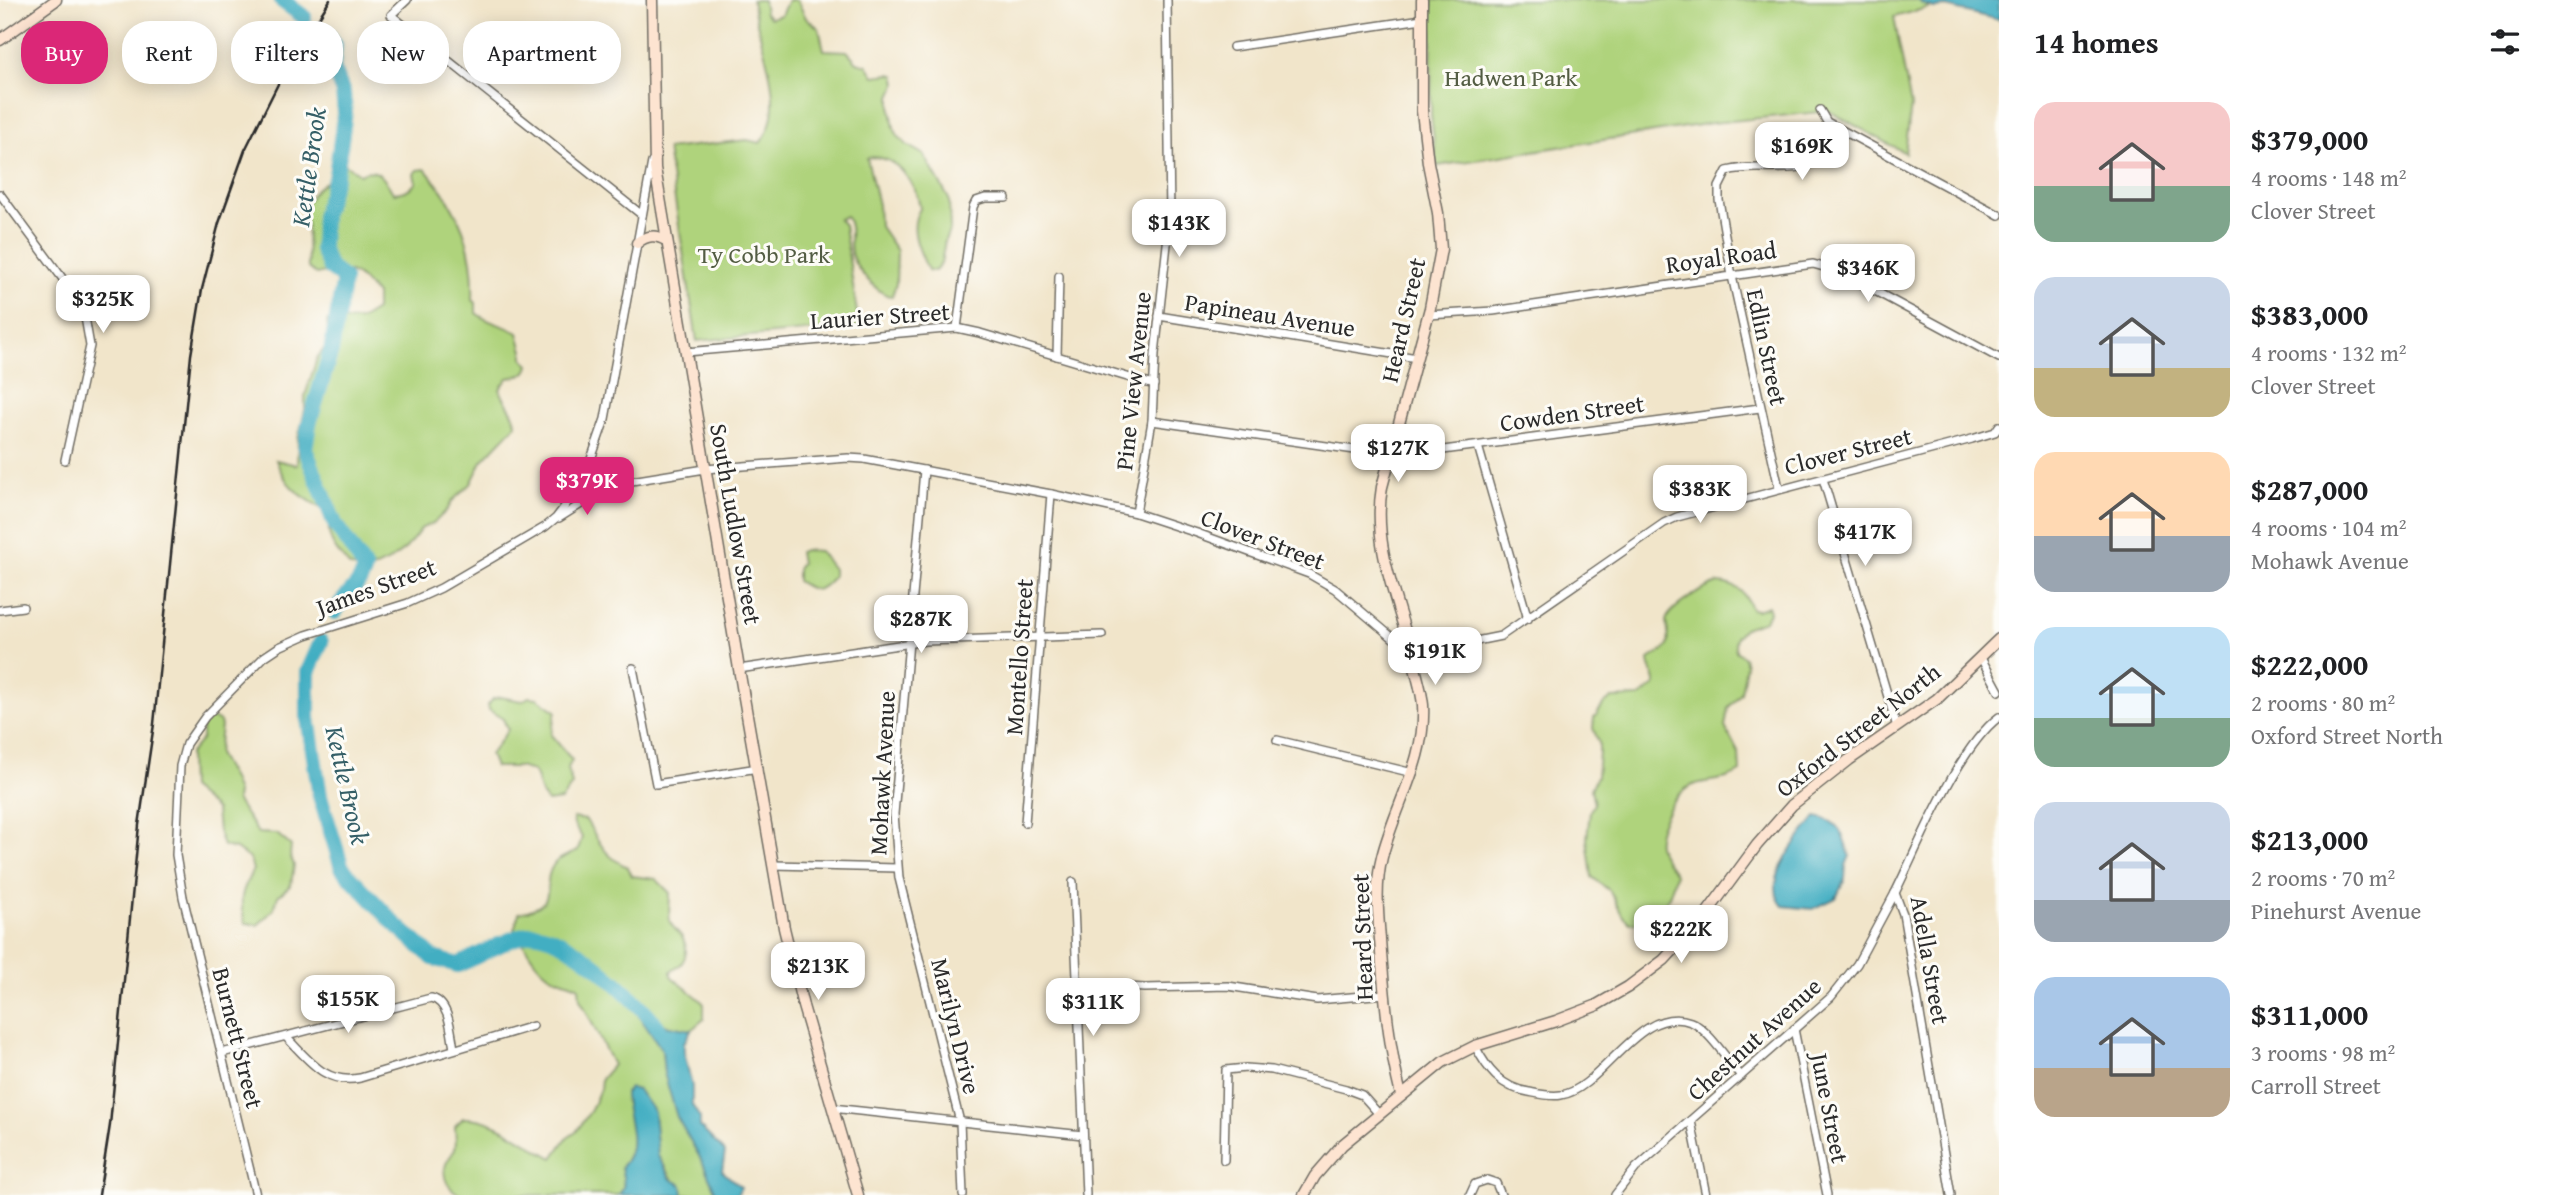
<!DOCTYPE html>
<html lang="en">
<head>
<meta charset="utf-8">
<style>
	body { margin:0; font-family:"Gentium Book Plus",serif; background:#f6f6f6; color:#202124; height:100vh; display:flex; flex-direction:column; font-size:26px; white-space:nowrap }
	* { box-sizing:border-box; margin:0 }
	p { font-size:23px; color:#757577 }
	.icon { flex:none; width:38px; height:38px; fill:none; stroke:currentColor; stroke-width:2; stroke-linecap:round; stroke-linejoin:round }
	.map { position:relative; flex:1; overflow:hidden }
	.details { display:flex; flex-direction:column; background:#fff; width:560px }
	.details>* { flex:none }
	.guide { position:absolute; left:21px; top:21px; width:665px; height:63px; display:flex; gap:14px }
	.price { position:absolute; translate:-50% -60px; padding:0 16px; border-radius:14px; background:#fff; color:#222; font-size:23px; line-height:46px; filter:drop-shadow(0 2px 4px #0008) }
	.price::after { content:''; position:absolute; left:50%; top:42px; width:21px; height:16px; margin-left:-10px; background:inherit; clip-path:polygon(0 0,100% 0,50% 100%) }
	.price.selected { background:#db2777; color:#fff }
	ul { padding:0; list-style:none }
	li { display:flex; align-items:center; gap:21px; height:175px; padding:0 35px }
	li span { display:grid; place-items:center; flex:none; width:196px; height:140px; border-radius:21px; color:#555 }
	li>.icon { margin-inline-start:auto }
	span .icon { width:84px; height:84px; fill:#fffc; stroke-width:1 }
	li b { font-size:30px }
	h2 { display:flex; justify-content:space-between; align-items:center; height:84px; padding:0 35px; font-size:30px }
	.tag { padding:0 24px; border-radius:28px; background:#fff; box-shadow:0 4px 18px #0003; font-size:24px; line-height:63px }
	.tag.selected { background:#db2777; color:#fff }
	main { display:flex; flex:1; min-height:0 }
	.map>svg:first-child { display:block }
</style>
</head>
<body>
<main>
<div class="map">
<svg width="1999" height="1195" viewBox="0 0 1999 1195">
	<rect width="100%" height="100%" fill="#fdfcf7"/>
	<filter id="ink" filterUnits="userSpaceOnUse"><feTurbulence type="fractalNoise" baseFrequency=".0143" numOctaves="2"/><feDisplacementMap in="SourceGraphic" scale="14" xChannelSelector="R" yChannelSelector="G"/><feConvolveMatrix kernelMatrix="1 2 1 2 8 2 1 2 1" color-interpolation-filters="sRGB"/></filter>
	<filter id="wash" filterUnits="userSpaceOnUse"><feTurbulence type="fractalNoise" baseFrequency=".00686" numOctaves="4" result="noise"/><feDisplacementMap in="SourceGraphic" scale="28" xChannelSelector="R" yChannelSelector="G"/><feGaussianBlur stdDeviation="1.57" result="paint"/><feColorMatrix in="noise" values="0 0 0 0 0 0 0 0 0 0 0 0 0 0 0 0 0 1.4 0 .05"/><feComposite in="paint" operator="in"/></filter>
	<g filter="url(#wash)">
		<rect width="100%" height="100%" fill="#f1e5ca"/>
		<g fill="#afd37c" stroke="#6d7f54" stroke-width="2">
			<path d="M752 0H763L765 13 770 18 781 15 788 0H797L806 18 819 28 824 50 847 51 857 62 867 65 874 76 890 74 895 75 897 83 891 96V110L894 128 898 136 907 145 924 155 949 199 950 229 945 240 941 264 935 271 928 270C920 252 907 228 920 209 918 185 895 152 867 158L878 205 879 225 897 251 896 284 892 296C880 296 858 271 853 259 846 245 855 229 846 216L839 219 844 225 859 326 697 341 667 149 747 140 760 143C791 106 758 43 752 0Z"/>
			<path d="M1432 0H1930L1931 7 1894 17 1911 106 1905 153 1829 111 1712 123 1437 166 1431 115Z"/>
			<path d="M345 164 360 174C377 165 386 180 393 193 402 193 410 190 416 183L414 174 417 170 425 169C460 209 475 247 473 300L476 303V313C489 324 504 324 518 333L523 351V358L529 365C527 376 518 376 508 378L500 389C504 403 516 412 516 425L482 461 471 484 452 501 448 509 434 523 422 528 406 548 389 561 372 569 350 567C338 552 323 538 331 518L329 513C303 496 287 491 276 460L297 465 298 439 305 410V396L317 358 329 342 327 321 360 320 376 310V294C354 270 348 266 316 274L308 268 307 228 303 208 316 189 328 180 333 170Z"/>
			<path d="M804 550 819 551 833 569V577C818 594 816 592 797 581V569L801 563 799 552Z"/>
			<path d="M1719 583C1737 585 1745 591 1751 609L1757 610 1768 606 1769 612 1765 621 1744 628 1736 637 1735 643 1736 651 1744 657 1746 666 1741 693 1728 708 1725 727 1739 754 1740 772C1725 782 1709 779 1693 785 1676 791 1655 828 1658 845 1660 855 1670 866 1675 874 1671 900 1660 922 1630 923L1622 915 1610 891 1592 877 1587 839 1590 811 1594 804 1591 789 1597 776 1599 753V743L1593 728 1594 718 1604 704 1612 698 1640 697 1655 685C1656 675 1649 670 1649 659 1663 650 1671 651 1668 632 1668 628 1666 624 1666 621 1669 607 1707 586 1719 583Z"/>
			<path d="M500 697 522 701 529 697 537 698 556 711 551 735 572 760 568 768 572 785 561 800 548 802C536 793 541 782 533 771L519 767H495L490 755 508 730 503 719 489 710 488 705 493 699Z"/>
			<path d="M211 717 220 722 221 726 218 754 232 779 237 793 236 800 258 833 277 834 291 846 290 856 294 865 291 885 278 896 274 909 258 925 245 923C239 898 241 892 253 870L250 859 236 849 223 846 218 831 216 810 190 788 189 754 202 739V725Z"/>
			<path d="M573 818 586 820C599 841 604 857 628 867L632 876 656 879 670 893C670 901 668 913 670 921 671 927 680 933 683 939 690 952 684 966 671 971V976C682 987 695 993 704 1004V1019L691 1030 665 1025 646 1011 662 1050 664 1073 717 1195H683L658 1156 654 1112 625 1102C633 1122 637 1150 621 1167 623 1177 627 1188 618 1195H463C449 1191 441 1178 446 1164 448 1158 453 1154 455 1149 457 1142 455 1133 455 1126L463 1118C495 1116 525 1144 553 1158L566 1139 576 1132 591 1110 600 1089 601 1079 613 1065 580 999 579 987C569 981 556 980 548 974 532 962 526 945 514 930L519 913C564 904 538 886 554 864 559 857 571 855 578 850L582 837 574 825Z"/>
		</g>
		<g fill="#43aec2" stroke="#376c76" stroke-width="2">
			<path d="M1918 0H1999V20L1946 7 1934 8 1922 4Z"/>
			<path d="M1816 817C1841 821 1842 834 1850 856L1846 865 1845 879 1836 898 1813 909 1783 906C1760 880 1800 838 1816 817Z"/>
			<path d="M646 1011 665 1025 691 1030 684 1043V1052L692 1086V1105L700 1118V1127L725 1152 722 1171 741 1187 737 1195H717L703 1163 677 1117 664 1073 662 1050 637 1013Z"/>
			<path d="M630 1088 638 1090 654 1112 658 1156 671 1179 682 1185 683 1195H618C627 1188 623 1177 621 1167 642 1145 625 1119 625 1093Z"/>
		</g>
		<g fill="none" stroke-linecap="round" stroke-linejoin="round">
			<g stroke="#43aec2" stroke-width="16">
				<path d="M281 0 304 17"/>
				<path d="M326 32 335 45 333 67 343 93 345 112 336 175 323 216 322 250 330 268 344 279 331 351 309 424 305 449 335 524 365 568C361 587 343 596 335 612"/>
				<path d="M321 642 308 672V718L320 796 342 868 394 923 433 958 458 965C476 957 511 937 528 934 561 927 638 1000 657 1026"/>
			</g>
		</g>
	</g>
	<g filter="url(#ink)">
		<g fill="none" stroke-linecap="round" stroke-linejoin="round">
			<g stroke="#706c63" stroke-width="10">
				<g id="street">
					<path d="M407 0 391 15 642 215"/>
					<path d="M1233 47 1422 19"/>
					<path d="M1820 110 1827 122 1999 215"/>
					<path d="M0 194 74 294 85 317 90 346 65 460"/>
					<path d="M1428 315 1493 311 1813 264 1838 271 1999 358"/>
					<path d="M1159 316 1417 358"/>
					<path d="M957 328 973 207 976 201 985 198H1006"/>
					<path d="M686 352 957 328 980 333 1154 385"/>
					<path d="M1057 356 1059 276"/>
					<path d="M1152 421 1390 455 1413 454 1760 408"/>
					<path d="M1478 446 1528 619"/>
					<path d="M590 462 598 475 613 484 705 469 848 458 864 459 1051 494 1136 513 1197 533 1309 574 1335 589 1412 654 1501 636 1664 523 1677 517 1972 439 1995 432 1999 426"/>
					<path d="M924 470 894 814 899 878 960 1122 963 1195"/>
					<path d="M1823 479 1897 727"/>
					<path d="M1779 488 1732 276 1719 200V187L1727 171C1753 164 1781 172 1807 166L1835 126"/>
					<path d="M1136 513 1152 421 1155 354 1170 217 1167 0"/>
					<path d="M559 518 613 484"/>
					<path d="M0 610 23 607"/>
					<path d="M1981 658 1999 691"/>
					<path d="M633 668 656 784 758 768"/>
					<path d="M739 669 925 641 1102 635"/>
					<path d="M1277 740 1413 773"/>
					<path d="M1025 823 1051 494"/>
					<path d="M774 865 897 868"/>
					<path d="M1073 882 1086 1195"/>
					<path d="M1077 984 1145 988 1228 986 1317 1000 1385 994"/>
					<path d="M1794 1029 1827 1195"/>
					<path d="M286 1037C309 1060 325 1085 360 1078L533 1026"/>
					<path d="M1475 1046C1487 1069 1501 1088 1529 1092 1539 1094 1551 1097 1561 1095 1603 1089 1638 1003 1691 1022 1706 1027 1730 1063 1741 1076"/>
					<path d="M222 1053 431 998C450 1002 451 1033 454 1049"/>
					<path d="M832 1108 1083 1135"/>
					<path d="M1691 1121 1706 1195"/>
					<path d="M1224 1160 1226 1070 1246 1068 1272 1070 1346 1089 1362 1095 1378 1113"/>
					<path d="M256 1195 183 897 176 855 180 766 186 744 205 717 264 657 279 647 306 635 408 603 441 588 545 527 556 518 571 498 590 462 605 419 652 162"/>
					<path d="M1470 1195 1475 1184 1487 1180 1496 1183 1501 1195"/>
					<path d="M1615 1195 1636 1168 1831 997 1857 964 1895 893"/>
					<path d="M1951 1195 1903 914 1895 893C1919 845 1957 749 1999 717"/>
				</g>
			</g>
			<g stroke="#706c63" stroke-width="13">
				<g id="secondary">
					<path d="M652 0 655 168 739 669 784 928 803 1006 858 1195"/>
					<path d="M0 40 56 0"/>
					<path d="M637 243C647 235 656 234 667 241"/>
					<path d="M1401 1095C1389 1048 1385 1001 1381 953 1379 922 1374 888 1382 857 1395 805 1426 760 1423 705 1422 693 1418 680 1415 668 1402 609 1371 549 1382 487L1430 308 1441 249 1438 213 1428 163 1422 111V0"/>
					<path d="M1304 1195 1315 1176 1342 1145 1443 1062 1475 1046 1556 1021 1595 1006 1628 987 1664 960 1704 917 1757 845 1792 805 1849 760 1937 699 1999 639"/>
				</g>
			</g>
			<use href="#street" stroke="#fff" stroke-width="7"/>
			<use href="#secondary" stroke="#fde4d1" stroke-width="10"/>
			<path stroke="#2b2b2b" stroke-width="2.5" d="M99 1195 110 1125 139 825 154 724 191 355 202 289 219 223 245 150 281 78 330 0"/>
		</g>
	</g>
	<g text-anchor="middle" dominant-baseline="central" stroke-width="6" stroke-linejoin="round" paint-order="stroke">
		<g font-size="24" fill="#535d43" stroke="#fdfcf7">
			<text x="1511" y="77">Hadwen Park</text>
			<text x="764" y="254">Ty Cobb Park</text>
		</g>
		<g font-size="24" fill="#2b2b2b" stroke="#fdfcf7">
			<text transform="translate(1721 257) rotate(-8)">Royal Road</text>
			<text transform="translate(1270 315) rotate(9)">Papineau Avenue</text>
			<text transform="translate(880 316) rotate(-4)">Laurier Street</text>
			<text transform="translate(1403 320) rotate(-77)">Heard Street</text>
			<text transform="translate(1767 347) rotate(78)">Edlin Street</text>
			<text transform="translate(1133 381) rotate(-84)">Pine View Avenue</text>
			<text transform="translate(1572 413) rotate(-8)">Cowden Street</text>
			<text transform="translate(1848 451) rotate(-14)">Clover Street</text>
			<text transform="translate(736 524) rotate(80)">South Ludlow Street</text>
			<text transform="translate(1263 539) rotate(21)">Clover Street</text>
			<text transform="translate(376 587) rotate(-20)">James Street</text>
			<text transform="translate(1019 657) rotate(-86)">Montello Street</text>
			<text transform="translate(1858 730) rotate(-38)">Oxford Street North</text>
			<text transform="translate(882 773) rotate(-87)">Mohawk Avenue</text>
			<text transform="translate(1362 937) rotate(-92)">Heard Street</text>
			<text transform="translate(1930 960) rotate(80)">Adella Street</text>
			<text transform="translate(956 1026) rotate(76)">Marilyn Drive</text>
			<text transform="translate(238 1038) rotate(76)">Burnett Street</text>
			<text transform="translate(1754 1039) rotate(-42)">Chestnut Avenue</text>
			<text transform="translate(1830 1108) rotate(79)">June Street</text>
		</g>
		<g font-size="26" font-style="italic" fill="#355f67" stroke="#fdfcf7">
			<text transform="translate(308 167) rotate(-82)">Kettle Brook</text>
			<text transform="translate(348 785) rotate(77)">Kettle Brook</text>
		</g>
	</g>
</svg>
<b class="price" style="left:1802px;top:182px">$169K</b>
<b class="price" style="left:1179px;top:259px">$143K</b>
<b class="price" style="left:1868px;top:304px">$346K</b>
<b class="price" style="left:103px;top:335px">$325K</b>
<b class="price" style="left:1398px;top:484px">$127K</b>
<b class="price selected" style="left:587px;top:517px">$379K</b>
<b class="price" style="left:1700px;top:525px">$383K</b>
<b class="price" style="left:1865px;top:568px">$417K</b>
<b class="price" style="left:921px;top:655px">$287K</b>
<b class="price" style="left:1435px;top:687px">$191K</b>
<b class="price" style="left:1681px;top:965px">$222K</b>
<b class="price" style="left:818px;top:1002px">$213K</b>
<b class="price" style="left:348px;top:1035px">$155K</b>
<b class="price" style="left:1093px;top:1038px">$311K</b>
<div class="guide">
<a class="tag selected">Buy</a>
<a class="tag">Rent</a>
<a class="tag">Filters</a>
<a class="tag">New</a>
<a class="tag">Apartment</a>
</div>
</div>
<section class="details">
<h2>14 homes<svg class="icon" aria-label="filters" viewBox="0 0 24 24"><path d="M4 7h16M4 17h16"/><circle cx="9" cy="7" r="2"/><circle cx="15" cy="17" r="2"/></svg></h2>
<ul>
<li><span style="background:linear-gradient(#f6c9c9 60%,#7fa58c 0)"><svg class="icon" aria-label="home" viewBox="0 0 24 24"><path d="M3 11l9-7 9 7M6 9v11h12V9"/></svg></span><div><b>$379,000</b><p>4 rooms · 148 m²</p><p>Clover Street</p></div></li>
<li><span style="background:linear-gradient(#c9d6e8 65%,#c2b280 0)"><svg class="icon" aria-label="home" viewBox="0 0 24 24"><path d="M3 11l9-7 9 7M6 9v11h12V9"/></svg></span><div><b>$383,000</b><p>4 rooms · 132 m²</p><p>Clover Street</p></div></li>
<li><span style="background:linear-gradient(#ffd9b3 60%,#9aa5b1 0)"><svg class="icon" aria-label="home" viewBox="0 0 24 24"><path d="M3 11l9-7 9 7M6 9v11h12V9"/></svg></span><div><b>$287,000</b><p>4 rooms · 104 m²</p><p>Mohawk Avenue</p></div></li>
<li><span style="background:linear-gradient(#bfe0f5 65%,#7fa58c 0)"><svg class="icon" aria-label="home" viewBox="0 0 24 24"><path d="M3 11l9-7 9 7M6 9v11h12V9"/></svg></span><div><b>$222,000</b><p>2 rooms · 80 m²</p><p>Oxford Street North</p></div></li>
<li><span style="background:linear-gradient(#c9d6e8 70%,#9aa5b1 0)"><svg class="icon" aria-label="home" viewBox="0 0 24 24"><path d="M3 11l9-7 9 7M6 9v11h12V9"/></svg></span><div><b>$213,000</b><p>2 rooms · 70 m²</p><p>Pinehurst Avenue</p></div></li>
<li><span style="background:linear-gradient(#a9c7e8 65%,#b9a48a 0)"><svg class="icon" aria-label="home" viewBox="0 0 24 24"><path d="M3 11l9-7 9 7M6 9v11h12V9"/></svg></span><div><b>$311,000</b><p>3 rooms · 98 m²</p><p>Carroll Street</p></div></li>
</ul>
</section>
</main>
</body>
</html>
